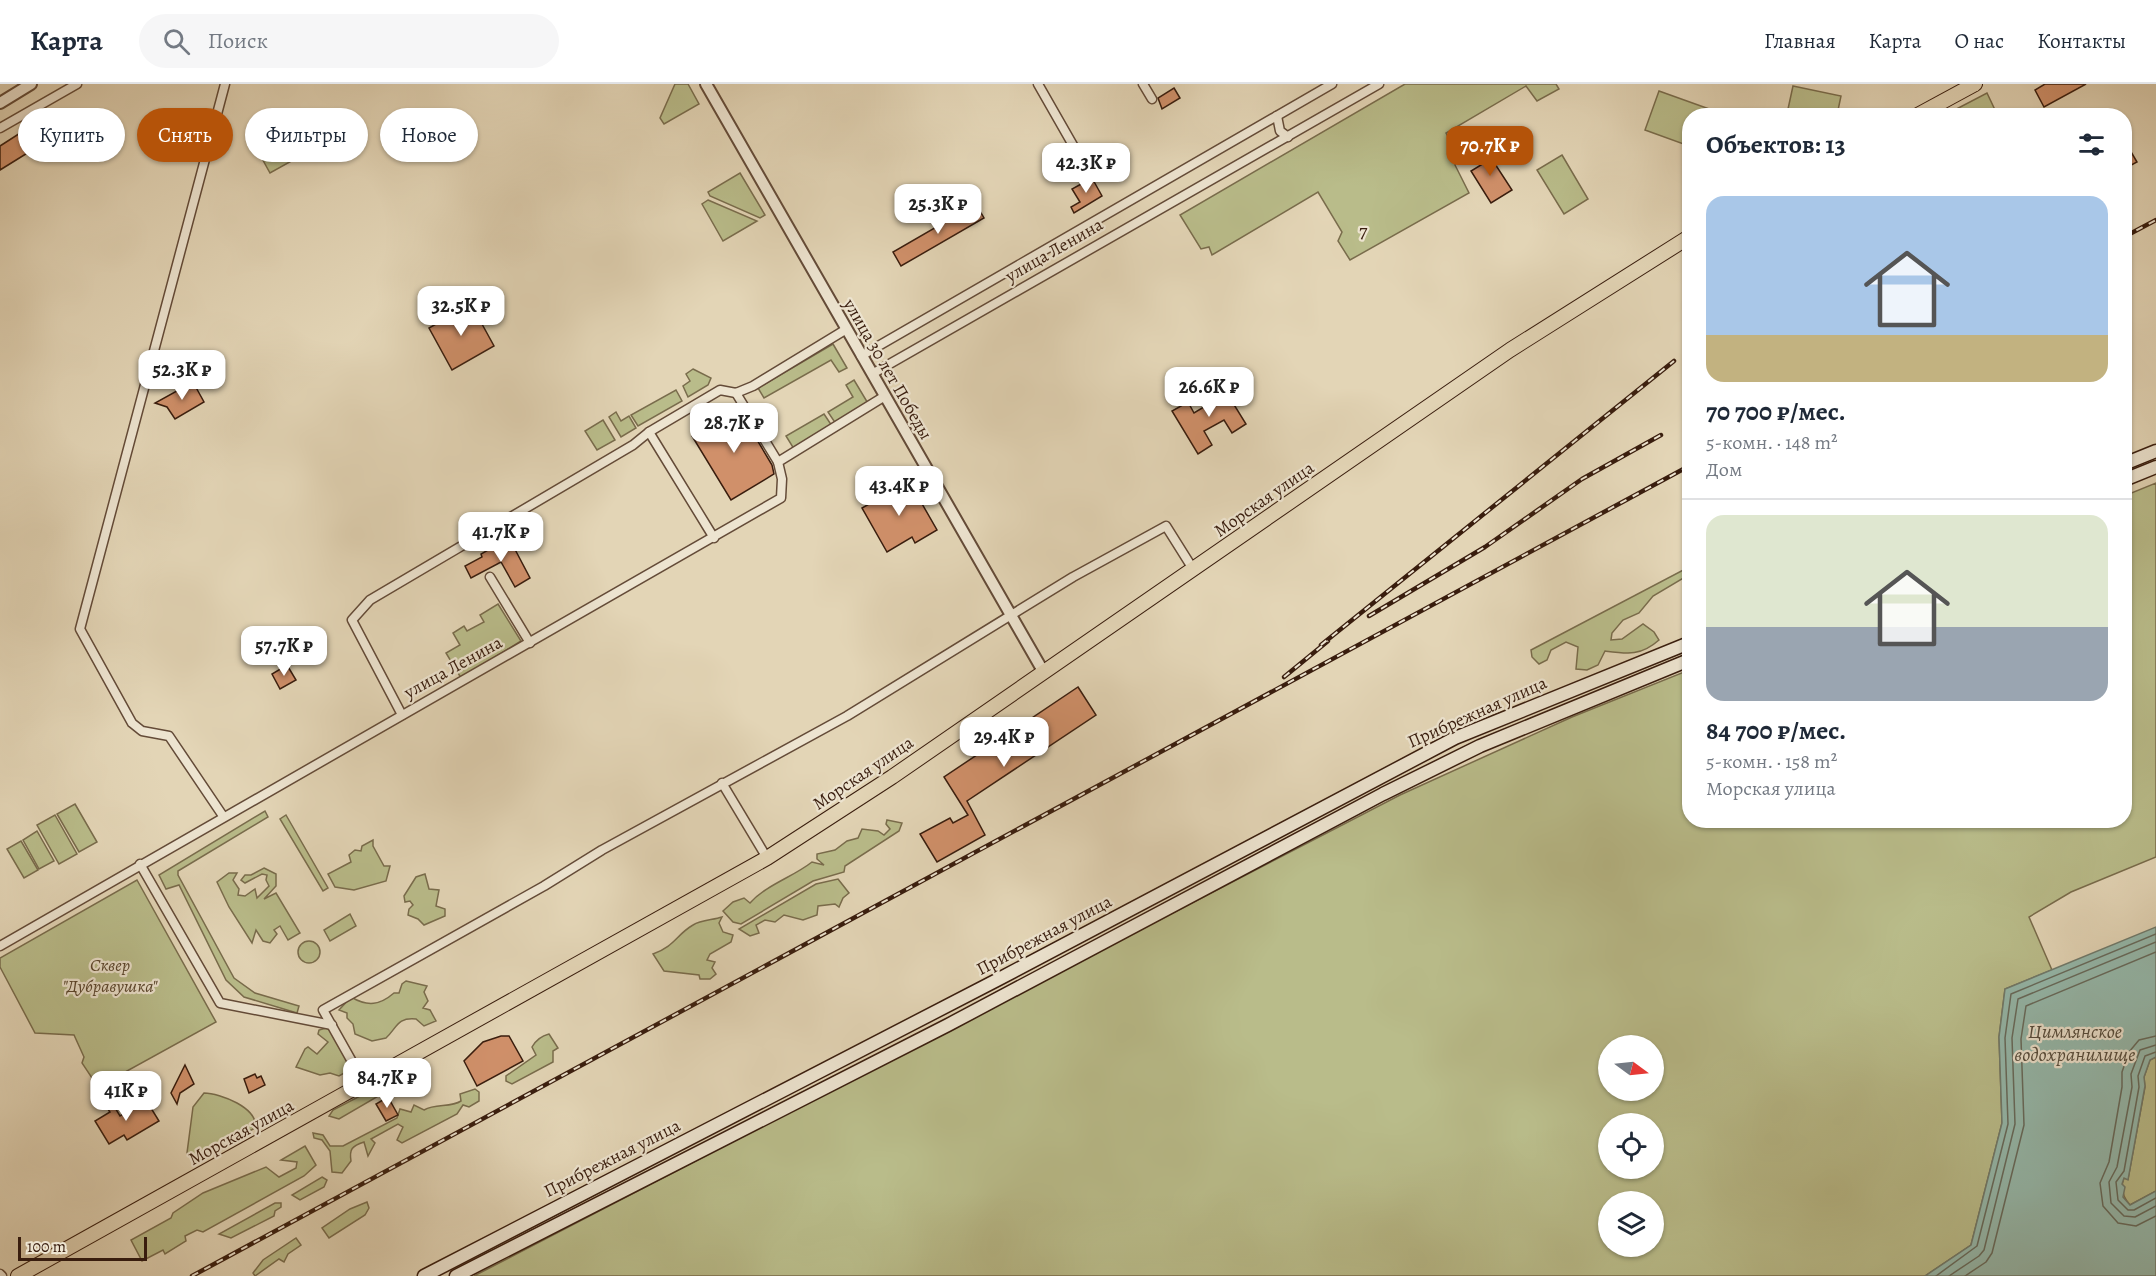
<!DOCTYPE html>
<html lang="ru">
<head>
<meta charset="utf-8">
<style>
	body { margin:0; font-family:Alegreya,serif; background:#f6f6f7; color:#1f2937; height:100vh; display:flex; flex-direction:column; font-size:22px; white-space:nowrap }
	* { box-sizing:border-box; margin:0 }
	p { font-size:20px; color:#747a83 }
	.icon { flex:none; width:33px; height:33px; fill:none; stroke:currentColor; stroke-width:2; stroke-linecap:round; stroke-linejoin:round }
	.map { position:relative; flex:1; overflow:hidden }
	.panel { position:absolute; left:1682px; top:24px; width:450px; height:720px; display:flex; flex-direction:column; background:#fff; border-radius:24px; box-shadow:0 2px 4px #0004 }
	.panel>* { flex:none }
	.banner { position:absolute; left:18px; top:24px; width:570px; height:54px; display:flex; gap:12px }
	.needle { width:39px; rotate:105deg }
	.buttons { position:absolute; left:1598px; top:951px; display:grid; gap:12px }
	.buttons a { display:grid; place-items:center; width:66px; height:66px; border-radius:50%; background:#fff; box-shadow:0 2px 4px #0004; font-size:30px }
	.scale { position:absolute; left:18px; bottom:15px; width:129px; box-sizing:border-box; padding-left:6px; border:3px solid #391d0e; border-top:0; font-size:16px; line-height:21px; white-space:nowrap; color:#391d0e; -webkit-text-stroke:4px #ede4d0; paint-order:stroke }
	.price { position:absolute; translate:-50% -51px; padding:0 14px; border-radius:12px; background:#fff; color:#222; font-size:20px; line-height:39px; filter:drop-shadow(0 2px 3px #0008) }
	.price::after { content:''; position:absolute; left:50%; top:36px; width:18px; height:14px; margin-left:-9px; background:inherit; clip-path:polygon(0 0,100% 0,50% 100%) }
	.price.selected { background:#b45309; color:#fff }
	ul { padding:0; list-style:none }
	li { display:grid; align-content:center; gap:12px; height:318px; padding:0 24px }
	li+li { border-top:2px solid #e0e1e3 }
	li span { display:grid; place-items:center; height:186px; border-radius:18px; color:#555 }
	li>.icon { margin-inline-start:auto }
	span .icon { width:108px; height:108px; fill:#fffc; stroke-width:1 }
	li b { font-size:26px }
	h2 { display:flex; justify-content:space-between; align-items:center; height:72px; padding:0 24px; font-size:26px }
	.pill { padding:0 21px; border-radius:27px; background:#fff; box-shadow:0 2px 4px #0004; font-size:21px; line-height:54px }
	.pill.selected { background:#b45309; color:#fff }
	header { display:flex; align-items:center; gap:36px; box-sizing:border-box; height:84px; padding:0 30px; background:#fff; border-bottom:2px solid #e0e1e3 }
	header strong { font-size:28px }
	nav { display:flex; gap:33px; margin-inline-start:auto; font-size:21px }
	.search { width:420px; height:54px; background:#f6f6f7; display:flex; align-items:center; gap:15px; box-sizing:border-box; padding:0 21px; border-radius:33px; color:#747a83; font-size:22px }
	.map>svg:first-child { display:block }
</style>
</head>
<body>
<header>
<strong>Карта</strong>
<div class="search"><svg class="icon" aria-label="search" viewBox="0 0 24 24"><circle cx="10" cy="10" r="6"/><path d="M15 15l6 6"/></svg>Поиск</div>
<nav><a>Главная</a><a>Карта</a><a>О нас</a><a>Контакты</a></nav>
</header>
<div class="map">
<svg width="2156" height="1192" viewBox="0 0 2156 1192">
	<rect width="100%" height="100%" fill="#e3d5b6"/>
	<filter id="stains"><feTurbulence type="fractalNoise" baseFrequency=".00333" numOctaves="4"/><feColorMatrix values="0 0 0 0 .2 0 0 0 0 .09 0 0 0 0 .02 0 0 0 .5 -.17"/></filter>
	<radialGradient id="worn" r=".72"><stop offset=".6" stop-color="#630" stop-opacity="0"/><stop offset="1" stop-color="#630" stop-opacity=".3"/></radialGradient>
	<g fill="#b9bc8a" stroke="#796c4c" stroke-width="1.5" fill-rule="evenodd">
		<path d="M675 0H688L699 20 664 40 660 34Z"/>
		<path d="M1405 0H1556L1559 5 1537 17 1526 2 1446 49 1457 70 1455 81 1469 109 1350 176 1338 157 1342 148 1318 108 1212 171 1209 163 1201 165 1180 131Z"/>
		<path d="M1793 2 1841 12 1837 31H1816L1788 25Z"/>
		<path d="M1659 7 1726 31 1689 32V62L1645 46Z"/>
		<path d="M1987 9 1995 26 1985 31H1945Z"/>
		<path d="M306 31 322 60 270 89 254 60Z"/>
		<path d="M1562 71 1588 115 1564 130 1537 86Z"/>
		<path d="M740 89 765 131 760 134 710 112 708 108Z"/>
		<path d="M708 116 757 137 723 157 702 120Z"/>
		<path d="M833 260 847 284 839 288 831 276 764 314 758 304Z"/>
		<path d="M693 285 711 294 708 301 688 313 683 302 690 297 686 290Z"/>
		<path d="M854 296 869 321 836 340 828 328 853 313 846 301Z"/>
		<path d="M676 306 682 317 638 342 631 331Z"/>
		<path d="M616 328 621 337 629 332 636 344 621 353 609 333Z"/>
		<path d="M824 330 832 342 794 365 786 352Z"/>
		<path d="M603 336 615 356 597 366 585 347Z"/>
		<path d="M2156 399V773L2071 808 2029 833 2052 886 2005 905 1999 953 2002 1039 1971 1161 1925 1192H474L1400 711 1572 633 1689 586V736H2124V412ZM1608 962H1653V1006H1608ZM1608 1040H1653V1084H1608ZM1608 1118H1653V1162H1608Z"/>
		<path d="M1689 483V494L1685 493 1653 512 1639 529 1623 536 1612 549 1611 556 1622 555 1643 540 1654 548 1659 556C1641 572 1628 570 1605 567L1598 581 1587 586 1576 585 1578 563 1566 558 1551 566 1547 576 1539 580 1532 573 1531 566Z"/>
		<path d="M498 520 521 557 461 594 446 569 460 561 453 549 464 542 467 547 484 538 480 531Z"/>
		<path d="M75 720 97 758 79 768 57 730Z"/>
		<path d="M265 727 268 733 178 787V791L234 894 255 909 299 922 297 929 244 913 226 896 179 801 166 805 159 791Z"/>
		<path d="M55 731 77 770 59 780 37 741Z"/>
		<path d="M286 731 328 804 323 807 280 735Z"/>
		<path d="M887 736 902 739 899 747 845 782 844 788 813 797 741 840 733 838 723 827 733 818 744 814 750 819C766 801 793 793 812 778L824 781 817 775V770L835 766 847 757 858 754 862 745 878 747 884 751 890 745 886 740Z"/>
		<path d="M37 747 54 777 39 785 23 756Z"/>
		<path d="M373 756V762L384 782H390L386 797 354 806 335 803 328 790 351 778 349 771 355 766 361 767 362 762Z"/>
		<path d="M21 757 38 786 24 794 7 765Z"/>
		<path d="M264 784 276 790V802L264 815 276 809 300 849 288 856 280 842 274 846 277 850 270 859 263 857 256 846 252 859 229 823 217 798 229 789H237L233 796 239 805 238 811 245 812 255 805 257 814 269 802 266 796 267 791 262 790 245 799 241 796 245 791H251Z"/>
		<path d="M425 790 429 805 439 806 436 822 445 825V832L424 841 418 835 408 831 409 825 413 821 410 817 405 818 404 812 416 793Z"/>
		<path d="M838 795 849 809 843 814 839 823 835 820 818 822 817 831 803 836 784 831 775 838 765 836 756 841 759 849 750 852 739 845 816 800Z"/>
		<path d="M137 796 216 938 98 1003 82 979 84 973 74 951 35 949 0 883V874Z"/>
		<path d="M350 830 356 842 330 857 324 846Z"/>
		<path d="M722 833 719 839 723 848 733 851 731 858 710 870 707 876 715 878 712 884 716 890 710 895H700L699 891 664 887 653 870C675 862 676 851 693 841 701 836 713 836 722 833Z"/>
		<circle cx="309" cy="868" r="11"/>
		<path d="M406 897 427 902 424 908 428 917 423 924 430 926 436 937 424 942 416 935C397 933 397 944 386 954L372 957 355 950 353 940 347 934V929L339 926 351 913C368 923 380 921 394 909H399L402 900Z"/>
		<path d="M330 943 350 981 348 987 339 992 330 989 320 991 296 983 305 965 308 963 317 970 328 958 318 950 319 946Z"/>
		<path d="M549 950 558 964 553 967V978L512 1000 506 997V992L536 971 532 963C536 956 541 952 549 950Z"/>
		<path d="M2156 973V1107L2130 1121C2123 1113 2120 1104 2124 1094L2128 1095 2145 1003 2144 993 2150 976Z"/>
		<path d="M387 998 390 1001 387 1007 339 1035 329 1032 333 1026Z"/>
		<path d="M475 1005 479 1008V1017L469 1023 463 1021 457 1030 402 1059 397 1056 403 1043 398 1040 371 1055 375 1059 368 1072 364 1058C352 1062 349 1065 351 1077L342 1089 332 1088 330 1067 322 1056 314 1054 313 1049 323 1051 330 1062H343L397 1034 400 1025 411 1028 414 1021 424 1026C436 1019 450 1024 461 1017L460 1010Z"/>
		<path d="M204 1009C220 1009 259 1024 255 1044L201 1074 188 1072 187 1069 193 1023Z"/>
		<path d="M305 1062 316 1081 304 1092 203 1148 197 1146 185 1152 186 1157 165 1170 163 1166 142 1177 131 1156 171 1134 173 1129 203 1109 266 1083 279 1093 296 1084 297 1078 281 1076Z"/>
		<path d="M322 1093 327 1096 324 1103 300 1116 292 1111Z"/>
		<path d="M367 1118 369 1124 365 1131 329 1154 322 1144 350 1125Z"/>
		<path d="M275 1119H281V1123L275 1127 274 1132 231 1154 219 1150Z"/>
		<path d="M296 1154 301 1161 288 1170 284 1178 279 1175 255 1192 253 1189 263 1176Z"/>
	</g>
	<path fill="#95b9ac" stroke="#707b6d" stroke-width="1.5" d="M2156 843V973L2150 976 2144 993 2145 1002 2128 1096 2124 1094 2122 1100 2125 1103 2123 1113 2130 1121 2156 1107V1192H1925L1971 1161 2002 1039 1999 953 2005 905Z"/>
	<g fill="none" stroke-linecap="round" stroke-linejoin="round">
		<g stroke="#676b5d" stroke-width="1.5">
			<path d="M2156 952 2139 956 2129 968 2122 988V1003L2109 1078 2100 1099 2103 1122 2118 1139 2136 1142 2156 1132"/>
			<path d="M2156 961 2140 966 2131 990 2132 1003 2117 1083 2109 1098 2111 1119 2124 1132 2135 1133 2156 1122"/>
			<path d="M2156 968 2145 972 2138 992 2139 1003 2124 1087 2116 1098 2118 1116 2128 1126H2134L2156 1114"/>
			<path d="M1936 1192 1977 1162 2008 1040 2005 954 2011 910 2156 850"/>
			<path d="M1949 1192 1979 1172 1984 1166 2015 1040 2012 954 2018 915 2156 858"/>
			<path d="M1965 1192 1986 1178 1992 1169 2024 1041 2021 955 2026 922 2156 868"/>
		</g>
	</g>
	<g fill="#d0906a" stroke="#391d0e" stroke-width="1.5">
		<path d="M2045 0H2086L2044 23 2035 6Z"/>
		<path d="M1174 4 1180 14 1162 25 1158 14Z"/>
		<path d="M31 42 42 60 0 86V62Z"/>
		<path d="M2124 56 2137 78 2124 85Z"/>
		<path d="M1484 63 1512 106 1491 119 1471 87 1481 81 1474 69Z"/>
		<path d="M1092 94 1102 112 1074 129 1071 123 1080 118 1072 105Z"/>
		<path d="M976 120 984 134 901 182 893 168Z"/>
		<path d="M471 220 494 262 452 286 429 244Z"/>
		<path d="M193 298 204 318 175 335 167 323 155 319Z"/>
		<path d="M1220 298 1246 340 1232 349 1224 336 1204 347 1212 361 1198 370 1172 327 1188 318 1194 329 1214 317 1207 306Z"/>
		<path d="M738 324 772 381 774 390 731 416 692 352Z"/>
		<path d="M909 397 937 446 915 459 912 453 887 468 862 424Z"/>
		<path d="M509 454 530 494 515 503 501 478 471 494 465 482 482 473 481 470Z"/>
		<path d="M287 581 296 596 280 605 272 590Z"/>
		<path d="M1078 603 1096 631 967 717 985 751 937 778 920 750 950 734 953 739 968 731 944 693Z"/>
		<path d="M501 952H509L523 977 477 1002 464 977 483 958Z"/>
		<path d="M185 981 194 1000 180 1009 177 1020 171 1009Z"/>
		<path d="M255 990 257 994 261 992 265 1001 249 1009 244 995Z"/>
		<path d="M388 1013 398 1031 386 1037 376 1020Z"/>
		<path d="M146 1016 159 1037 127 1056 124 1051 109 1060 95 1037 110 1028 105 1021 111 1017 120 1032Z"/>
	</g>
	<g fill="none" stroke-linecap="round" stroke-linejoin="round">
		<g stroke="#644b38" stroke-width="11">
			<g id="minor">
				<path d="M1038 0 1078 70"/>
				<path d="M1143 0 1152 15"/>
				<path d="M1277 32 1280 47 1288 53"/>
				<path d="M0 44 77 0"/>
				<path d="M861 272 1332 0"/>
				<path d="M872 290 1379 0"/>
				<path d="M736 309 778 378"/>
				<path d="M649 348 714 454"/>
				<path d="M490 493 530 559"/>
				<path d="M402 631 352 536 370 516 633 361 649 348 720 306 736 309 753 302 845 246"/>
				<path d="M722 699 767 774"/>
				<path d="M223 732 169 652 142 647 132 639 80 545 225 0"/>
				<path d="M140 780 220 919 332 941"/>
				<path d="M0 862 781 414 782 395 778 378 885 312"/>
				<path d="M364 999 323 926 544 802 602 766 847 632 1073 493 1166 442 1193 485"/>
				<path d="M0 1190 2 1192"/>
			</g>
		</g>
		<g stroke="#644b38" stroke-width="14">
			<g id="tertiary">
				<path d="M706 0 1043 587"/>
				<path d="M0 19 31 0"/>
			</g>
		</g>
		<g stroke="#391d0e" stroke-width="15">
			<g id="secondary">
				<path d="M2124 380 2156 367"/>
				<path d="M2124 396 2156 383"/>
				<path d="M424 1192 997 896 1455 654 1689 559"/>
				<path d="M456 1192 948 941 1383 710 1480 662 1689 576"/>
			</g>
		</g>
		<g stroke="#391d0e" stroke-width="16">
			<g id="primary">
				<path d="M1916 32 1975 0"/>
				<path d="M18 1192 767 774 892 693 1510 266 1689 153"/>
			</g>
		</g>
		<use href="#minor" stroke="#ede4d0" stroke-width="8"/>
		<use href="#tertiary" stroke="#ede4d0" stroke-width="10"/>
		<use href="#secondary" stroke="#ede4d0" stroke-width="12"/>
		<use href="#primary" stroke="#e3d5b6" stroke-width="14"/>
		<g stroke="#391d0e" stroke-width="4.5">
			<g id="rail">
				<path d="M2124 153 2156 136"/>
				<path d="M1369 532 1485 463 1582 395 1661 351"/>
				<path d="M1321 561 1674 277"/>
				<path d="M1284 593 1328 557"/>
				<path d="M192 1192 1689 382"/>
			</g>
		</g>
		<use href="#rail" stroke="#ede4d0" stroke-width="2" stroke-dasharray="7" stroke-linecap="butt"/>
	</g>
	<g text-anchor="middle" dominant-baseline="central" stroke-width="4.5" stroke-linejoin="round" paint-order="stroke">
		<g font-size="18" fill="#391d0e" stroke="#ede4d0">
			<text transform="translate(1054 166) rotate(-30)">улица Ленина</text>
			<text transform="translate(888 285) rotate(60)">улица 30 лет Победы</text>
			<text transform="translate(1264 415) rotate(-35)">Морская улица</text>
			<text transform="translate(453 583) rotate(-29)">улица Ленина</text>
			<text transform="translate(1477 628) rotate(-24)">Прибрежная улица</text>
			<text transform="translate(863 689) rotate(-34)">Морская улица</text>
			<text transform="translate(1044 851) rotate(-28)">Прибрежная улица</text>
			<text transform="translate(241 1048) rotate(-29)">Морская улица</text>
			<text transform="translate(612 1074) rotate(-27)">Прибрежная улица</text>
		</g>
		<g font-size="18" font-style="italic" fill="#59452d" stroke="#ede4d0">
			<text x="110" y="881">Сквер<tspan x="110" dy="21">"Дубравушка"</tspan></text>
		</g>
		<g font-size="20" letter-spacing="1.5" fill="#391d0e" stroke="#ede4d0">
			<text x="1364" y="146">7</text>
		</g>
		<g font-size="20" font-style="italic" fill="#554c3d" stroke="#ede4d0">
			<text x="2075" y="947">Цимлянское<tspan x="2075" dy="23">водохранилище</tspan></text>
		</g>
	</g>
	<rect width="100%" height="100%" filter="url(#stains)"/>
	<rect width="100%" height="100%" fill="url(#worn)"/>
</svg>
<div class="buttons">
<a><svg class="needle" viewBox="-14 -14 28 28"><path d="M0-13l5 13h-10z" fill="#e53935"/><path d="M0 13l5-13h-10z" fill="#747a83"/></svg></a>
<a><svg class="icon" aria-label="locate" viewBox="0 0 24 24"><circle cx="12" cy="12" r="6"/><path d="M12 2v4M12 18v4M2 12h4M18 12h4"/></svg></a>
<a><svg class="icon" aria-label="layers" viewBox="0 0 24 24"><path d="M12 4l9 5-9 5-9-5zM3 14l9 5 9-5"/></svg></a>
</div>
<div class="scale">100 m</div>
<b class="price selected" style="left:1490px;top:93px">70.7K ₽</b>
<b class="price" style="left:1086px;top:110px">42.3K ₽</b>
<b class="price" style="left:938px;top:151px">25.3K ₽</b>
<b class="price" style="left:461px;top:253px">32.5K ₽</b>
<b class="price" style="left:182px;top:317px">52.3K ₽</b>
<b class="price" style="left:1209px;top:334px">26.6K ₽</b>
<b class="price" style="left:734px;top:370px">28.7K ₽</b>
<b class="price" style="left:899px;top:433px">43.4K ₽</b>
<b class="price" style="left:501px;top:479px">41.7K ₽</b>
<b class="price" style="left:284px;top:593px">57.7K ₽</b>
<b class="price" style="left:1004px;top:684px">29.4K ₽</b>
<b class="price" style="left:387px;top:1025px">84.7K ₽</b>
<b class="price" style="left:126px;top:1038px">41K ₽</b>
<div class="banner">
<a class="pill">Купить</a>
<a class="pill selected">Снять</a>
<a class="pill">Фильтры</a>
<a class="pill">Новое</a>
</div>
<section class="panel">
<h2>Объектов: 13<svg class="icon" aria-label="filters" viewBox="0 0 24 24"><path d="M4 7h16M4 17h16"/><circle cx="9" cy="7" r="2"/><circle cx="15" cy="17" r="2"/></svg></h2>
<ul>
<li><span style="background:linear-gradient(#a9c7e8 75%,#c2b280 0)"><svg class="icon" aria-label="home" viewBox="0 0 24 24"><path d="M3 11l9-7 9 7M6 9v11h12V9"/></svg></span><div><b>70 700 ₽/мес.</b><p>5-комн. · 148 m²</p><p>Дом</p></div></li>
<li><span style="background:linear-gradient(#dfe7d0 60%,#9aa5b1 0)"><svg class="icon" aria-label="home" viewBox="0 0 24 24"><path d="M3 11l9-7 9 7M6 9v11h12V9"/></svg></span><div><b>84 700 ₽/мес.</b><p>5-комн. · 158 m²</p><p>Морская улица</p></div></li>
</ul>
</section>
</div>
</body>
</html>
